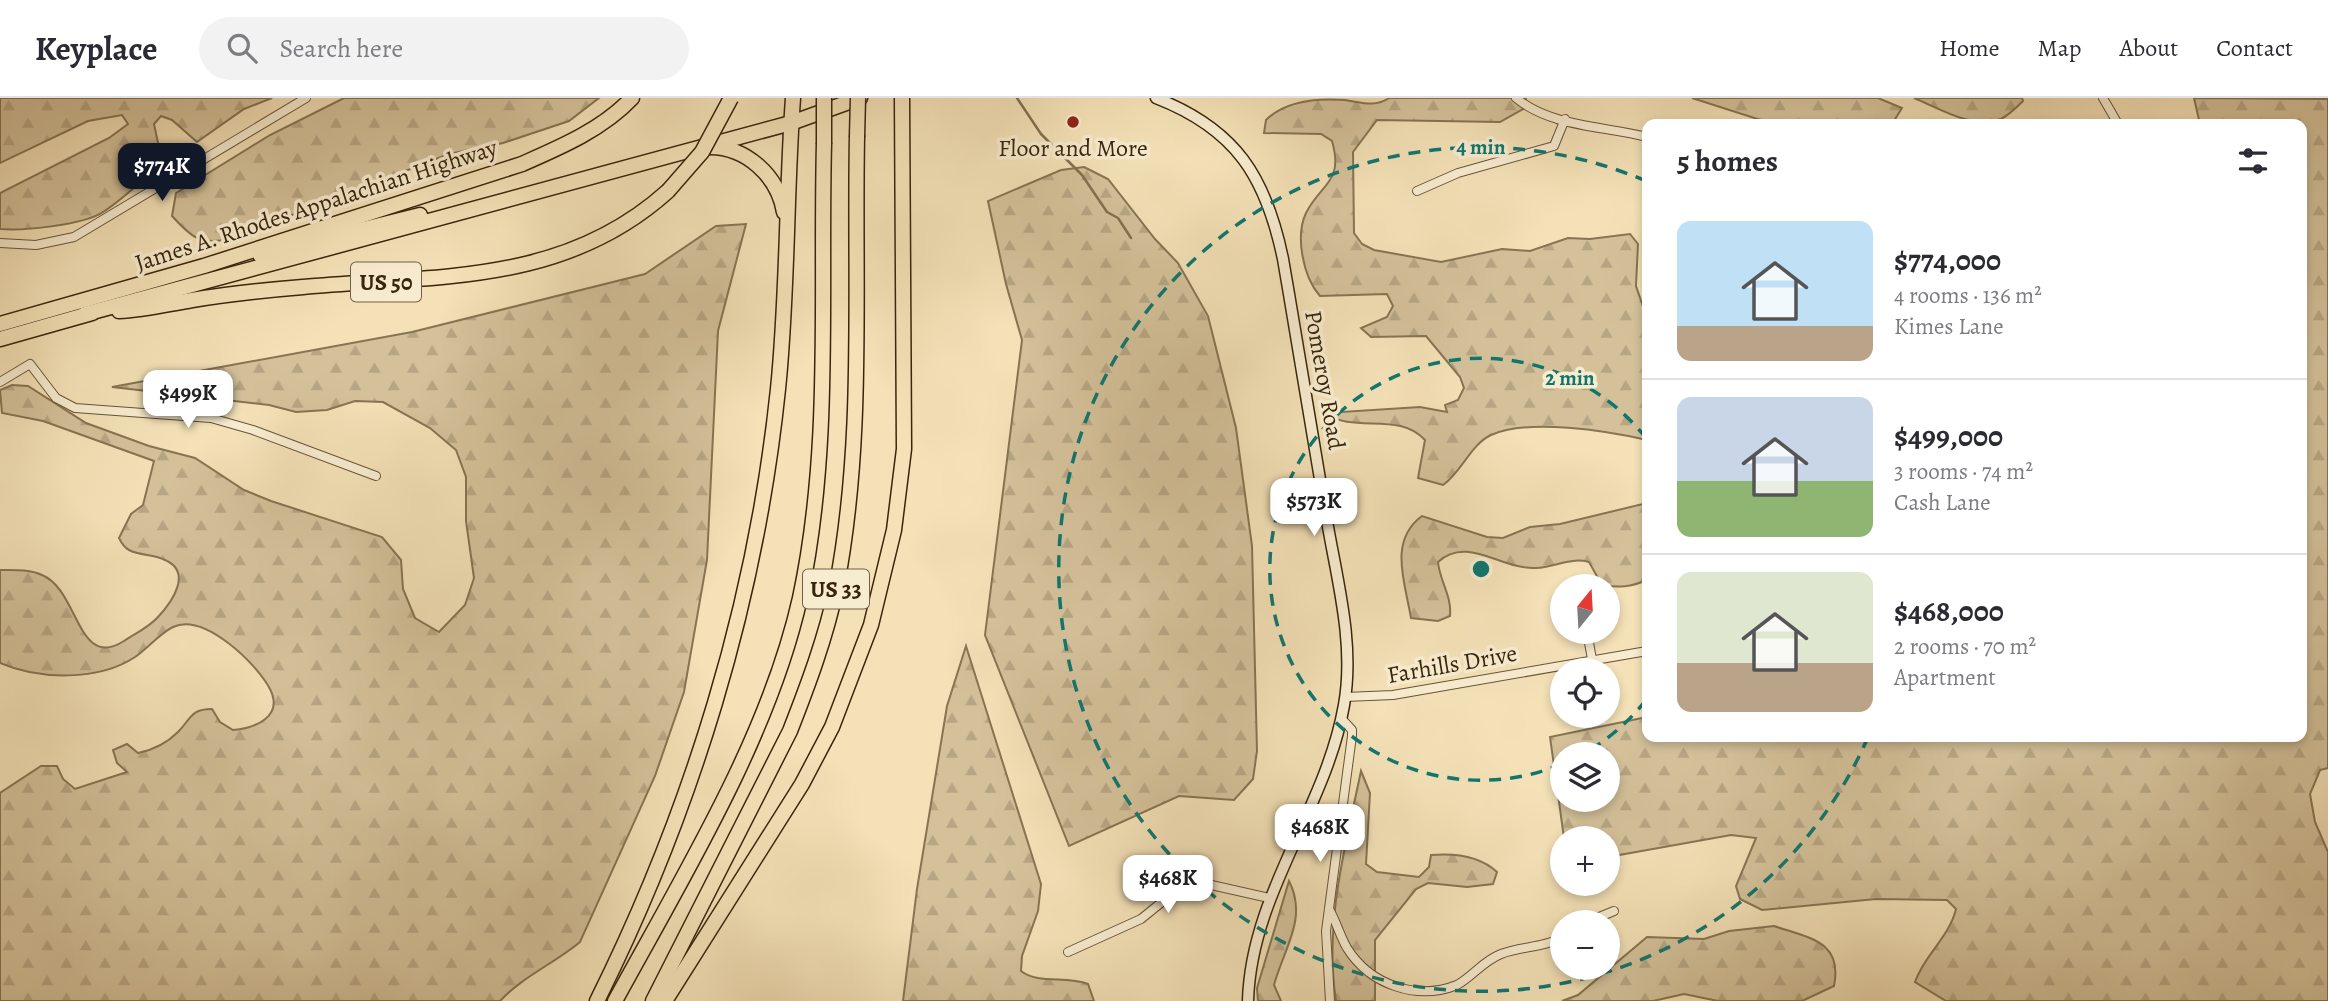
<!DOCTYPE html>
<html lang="en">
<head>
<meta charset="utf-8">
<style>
	body { margin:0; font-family:Alegreya,serif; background:#f2f2f3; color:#2b2b33; height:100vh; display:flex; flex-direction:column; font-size:26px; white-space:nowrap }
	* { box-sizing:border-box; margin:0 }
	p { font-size:23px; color:#7c7c81 }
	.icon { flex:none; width:38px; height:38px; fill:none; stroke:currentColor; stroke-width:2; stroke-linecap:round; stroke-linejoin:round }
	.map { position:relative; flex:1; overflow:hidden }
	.sheet { position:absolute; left:1642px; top:21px; width:665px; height:623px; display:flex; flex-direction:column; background:#fff; border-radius:14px; box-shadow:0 4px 10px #0003 }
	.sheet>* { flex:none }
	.needle { width:46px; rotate:18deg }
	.tools { position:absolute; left:1550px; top:476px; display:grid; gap:14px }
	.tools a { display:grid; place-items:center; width:70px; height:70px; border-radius:50%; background:#fff; box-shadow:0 4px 10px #0003; font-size:35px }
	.price { position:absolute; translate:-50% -60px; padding:0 16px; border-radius:14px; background:#fff; color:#222; font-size:23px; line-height:46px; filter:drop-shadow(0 2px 4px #0008) }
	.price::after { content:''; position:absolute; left:50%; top:42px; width:21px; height:16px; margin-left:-10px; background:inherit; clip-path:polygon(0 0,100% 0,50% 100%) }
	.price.active { background:#111827; color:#fff }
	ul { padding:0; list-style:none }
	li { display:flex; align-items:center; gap:21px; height:175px; padding:0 35px }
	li+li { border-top:2px solid #e1e1e2 }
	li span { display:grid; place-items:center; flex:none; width:196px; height:140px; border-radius:14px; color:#555 }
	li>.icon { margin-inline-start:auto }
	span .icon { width:84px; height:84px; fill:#fffc; stroke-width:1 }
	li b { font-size:30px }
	h2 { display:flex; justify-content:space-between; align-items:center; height:84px; padding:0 35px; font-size:30px }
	header { display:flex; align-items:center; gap:42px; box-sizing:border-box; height:98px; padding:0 35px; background:#fff; border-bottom:2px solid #e1e1e2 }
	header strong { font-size:33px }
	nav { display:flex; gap:38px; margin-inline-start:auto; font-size:24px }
	.search { width:490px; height:63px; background:#f2f2f3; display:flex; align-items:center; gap:18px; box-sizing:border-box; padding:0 24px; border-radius:38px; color:#7c7c81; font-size:26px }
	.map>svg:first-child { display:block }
</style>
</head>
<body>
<header>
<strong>Keyplace</strong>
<div class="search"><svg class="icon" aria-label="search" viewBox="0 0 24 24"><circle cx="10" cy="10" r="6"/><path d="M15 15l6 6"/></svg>Search here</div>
<nav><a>Home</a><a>Map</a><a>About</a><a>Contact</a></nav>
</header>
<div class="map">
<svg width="2328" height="903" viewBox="0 0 2328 903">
	<defs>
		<pattern id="forest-firs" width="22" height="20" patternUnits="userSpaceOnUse" patternTransform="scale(1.75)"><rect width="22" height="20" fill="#d4c19a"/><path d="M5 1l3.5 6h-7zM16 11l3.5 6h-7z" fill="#b7a683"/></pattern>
	</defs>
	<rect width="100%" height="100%" fill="#f4e1b7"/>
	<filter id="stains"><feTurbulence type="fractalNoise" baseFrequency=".00286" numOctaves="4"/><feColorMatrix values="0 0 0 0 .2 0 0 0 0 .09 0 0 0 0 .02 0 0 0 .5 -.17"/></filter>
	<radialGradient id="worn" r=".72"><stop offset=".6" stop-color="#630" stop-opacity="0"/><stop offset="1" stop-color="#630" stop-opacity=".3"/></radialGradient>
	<g fill="url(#forest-firs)" stroke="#867452" stroke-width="2" fill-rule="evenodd">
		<path d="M0 0H272L244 11 197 44 172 22 161 18 154 26 161 59 158 69C140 84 122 102 103 114 84 127 23 133 0 131V95L109 40 128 26 122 17 88 23 0 65Z"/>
		<path d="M344 0H599L569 23 503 45 449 56 230 141C200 147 192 140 172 118L176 95 270 37Z"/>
		<path d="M1389 0H1526L1523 11 1500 24 1377 22 1353 54 1354 135 1362 146 1374 152 1441 164 1502 151 1530 153 1568 140 1590 141 1630 136 1638 146 1636 188 1647 220V342C1608 333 1528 320 1491 337 1471 346 1461 375 1443 387L1418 380 1425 342C1399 313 1354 336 1325 315L1420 309 1447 314 1445 307 1458 302 1464 290 1460 279 1426 238 1371 239 1361 230 1387 219 1393 208 1387 196 1320 198C1303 179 1295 138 1306 115 1321 85 1344 85 1332 43L1321 36 1264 35 1266 22C1286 2 1317 0 1345 2 1361 4 1374 10 1389 0Z"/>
		<path d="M1692 0H1878L1902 10 1892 26H1773Z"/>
		<path d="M1914 0H2022L2023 3C2017 9 2009 17 2001 21 1973 32 1939 10 1914 0Z"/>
		<path d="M2194 0 2328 1V670L2320 672 2310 696 2315 724 2328 754V903H1946L1915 884C1924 857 1949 840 1956 811L1947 802 1876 801 1762 812 1740 801 1736 788 1756 740 1731 737 1608 759V740H1564L1550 639 1647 619V639H2301V26H2200ZM1563 656H1608V702H1563Z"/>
		<path d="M1084 69 1108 81 1155 141 1178 165 1208 218 1236 330 1252 448 1257 653 1253 681 1234 702 1179 698 1069 748 985 537 1022 242 1006 186 988 103 1061 72Z"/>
		<path d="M746 126 718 233 707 462 684 594 655 678 580 844C555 865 522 879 500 903H0V695L41 668H57L63 681 75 691 127 674 117 665 113 652 127 646 138 655C153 652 167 645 178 634 191 621 190 611 212 611L220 624 233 632C255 630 284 619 270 591 257 566 204 514 173 529 159 536 148 550 135 559 99 583 39 582 0 565V472C13 472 30 471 42 477 79 492 77 573 124 543 136 535 148 530 158 519 172 504 193 474 165 462 154 456 140 458 129 452 125 450 121 444 119 440L131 416 143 407 154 363 43 323 2 315 0 292 12 287 28 288 86 325 149 348 195 360 244 392 271 403 382 439 401 462 403 491 415 520 439 534 465 507 474 480 466 423V379L456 352 430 330 383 304 355 303 327 312 296 314 269 307 112 289 412 234 645 176 716 128Z"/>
		<path d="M1647 405V482C1631 489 1619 490 1602 487L1589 464C1571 459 1555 469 1536 470 1502 472 1467 437 1438 464 1440 484 1452 498 1450 518L1438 523 1411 520C1405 484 1388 443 1422 418L1487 439 1503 440 1530 429 1560 426Z"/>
		<path d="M966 548 1041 786 1038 813 1022 858 1021 873C1039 887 1066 877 1088 886L1094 903H903L917 791 947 608Z"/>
		<path d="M1361 673 1370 695 1366 766 1377 774 1419 779 1429 769 1431 757C1455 755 1480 758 1497 774L1493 786 1467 789 1428 785 1416 791 1375 842V903H1336C1324 825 1345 750 1361 673Z"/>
		<path d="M1289 783C1308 820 1284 850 1274 887L1281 903H1258L1257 890Z"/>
		<path d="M1774 828C1809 840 1843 843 1834 888L1802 903H1718L1684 896 1653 903H1562L1578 897 1647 839 1704 841 1729 833Z"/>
	</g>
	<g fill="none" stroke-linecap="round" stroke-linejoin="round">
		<path stroke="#82704f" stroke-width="2.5" d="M1017 0 1041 36 1082 77 1107 114 1118 120 1131 140"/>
		<g stroke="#675536" stroke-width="10">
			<g id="street">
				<path d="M1516 0C1551 29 1604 28 1647 39"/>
				<path d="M2103 0 2118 26"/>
				<path d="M1417 93 1458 75 1554 48 1565 21"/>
				<path d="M0 145 36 147 74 139 306 0"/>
				<path d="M0 284 30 266 56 300 75 310 211 320 253 332 376 378"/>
				<path d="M1579 487 1580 488"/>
				<path d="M1587 534 1594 572"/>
				<path d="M1345 599 1393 597 1647 553"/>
				<path d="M1600 618 1601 619"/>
				<path d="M1329 811C1336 823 1340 838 1347 850 1370 887 1417 903 1457 887 1473 878 1483 863 1501 856 1521 848 1544 850 1563 839"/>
				<path d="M1587 824 1614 813"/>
				<path d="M1068 854 1141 821 1183 787 1198 784 1269 800"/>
				<path d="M1330 903 1326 833 1352 638V632L1341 620"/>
			</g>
		</g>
		<g stroke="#38260b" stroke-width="13">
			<path id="secondary" d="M1156 0C1236 31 1266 79 1283 161 1298 248 1312 335 1327 423 1337 482 1355 546 1344 607 1326 711 1251 795 1248 903"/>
		</g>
		<g stroke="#38260b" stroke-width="17">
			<g id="highway">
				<path d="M708 49C746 48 778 78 784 114"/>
				<path d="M260 157 420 117"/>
				<path d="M119 213C144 212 168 206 192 202 228 196 266 192 303 189 435 177 563 188 668 93"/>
				<path d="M85 216 791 25 860 0"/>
				<path d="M0 226 204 168 522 66C561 49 603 31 632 0"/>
				<path d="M0 241 92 215"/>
				<path d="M597 903C692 712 756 504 778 291 788 194 786 97 793 0"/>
				<path d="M615 903C683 778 769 639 800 500 832 351 820 198 824 46"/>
				<path d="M653 903 790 633C808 587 826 539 836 491 865 343 854 189 857 39"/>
				<path d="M665 903 802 686 832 629 871 527 894 432 904 351 902 0"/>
			</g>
		</g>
		<use href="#street" stroke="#f8ecd0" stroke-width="8"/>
		<use href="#secondary" stroke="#f8ecd0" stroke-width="10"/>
		<use href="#highway" stroke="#f4e1b7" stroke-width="14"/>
		<g stroke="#38260b" stroke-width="17" stroke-linecap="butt">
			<g id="highway-bridge">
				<path d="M857 39 858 0"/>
				<path d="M824 46V0"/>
				<path d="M668 93 702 54 731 0"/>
			</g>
		</g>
		<use href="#highway-bridge" stroke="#f4e1b7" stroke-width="14"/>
	</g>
	<g fill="none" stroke="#0f766e" stroke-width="3.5" stroke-dasharray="12 9">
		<path d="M1646 602A211 211 0 0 1 1583 656M1562 666A211 211 0 1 1 1646 340"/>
		<path d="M1868 639A422 422 0 1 1 1646 83"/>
	</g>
	<circle fill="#8f2418" stroke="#f8ecd0" stroke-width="2.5" cx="1073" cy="24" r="7"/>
	<g text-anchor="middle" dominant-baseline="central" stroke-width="7" stroke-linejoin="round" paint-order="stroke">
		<g fill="#f8ecd0" stroke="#726146" stroke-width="2">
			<rect x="351" y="164.5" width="70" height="39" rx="5"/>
			<rect x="803" y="471.5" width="66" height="39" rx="5"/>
		</g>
		<g font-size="23" font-weight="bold" fill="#38260b">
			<text x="386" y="184">US 50</text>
			<text x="836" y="491">US 33</text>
		</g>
		<g font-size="24" fill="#38260b" stroke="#f8ecd0">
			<text x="1073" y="50">Floor and More</text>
		</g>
		<g font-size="24" fill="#38260b" stroke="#f8ecd0">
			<text transform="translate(316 107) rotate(-18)">James A. Rhodes Appalachian Highway</text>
			<text transform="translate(1325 282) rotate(80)">Pomeroy Road</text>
			<text transform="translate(1452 566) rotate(-10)">Farhills Drive</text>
		</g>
	</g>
	<circle cx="1481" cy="471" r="10" fill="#0f766e" stroke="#f8ecd0" stroke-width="3.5"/>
	<g font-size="21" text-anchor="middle" font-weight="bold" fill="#0f766e" stroke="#f8ecd0" stroke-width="7" stroke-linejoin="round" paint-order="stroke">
		<text x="1481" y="56">4 min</text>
		<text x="1570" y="287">2 min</text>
	</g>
	<rect width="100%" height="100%" filter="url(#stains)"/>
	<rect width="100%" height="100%" fill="url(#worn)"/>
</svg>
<div class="tools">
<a><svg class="needle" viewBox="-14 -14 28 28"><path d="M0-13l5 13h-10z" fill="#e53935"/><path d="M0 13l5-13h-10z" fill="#7c7c81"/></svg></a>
<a><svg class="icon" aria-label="locate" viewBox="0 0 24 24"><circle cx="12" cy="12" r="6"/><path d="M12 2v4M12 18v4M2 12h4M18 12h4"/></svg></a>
<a><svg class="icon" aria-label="layers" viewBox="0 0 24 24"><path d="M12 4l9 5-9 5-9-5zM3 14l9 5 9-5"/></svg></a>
<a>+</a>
<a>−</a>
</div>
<b class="price active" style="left:162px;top:105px">$774K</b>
<b class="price" style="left:188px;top:332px">$499K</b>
<b class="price" style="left:1314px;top:440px">$573K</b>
<b class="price" style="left:1320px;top:766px">$468K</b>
<b class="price" style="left:1168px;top:817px">$468K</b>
<section class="sheet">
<h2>5 homes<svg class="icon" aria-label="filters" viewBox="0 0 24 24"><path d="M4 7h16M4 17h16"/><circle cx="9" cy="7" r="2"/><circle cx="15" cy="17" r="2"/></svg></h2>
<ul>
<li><span style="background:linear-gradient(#bfe0f5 75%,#b9a48a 0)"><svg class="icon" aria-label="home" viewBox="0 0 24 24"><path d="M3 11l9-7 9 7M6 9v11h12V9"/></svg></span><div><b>$774,000</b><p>4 rooms · 136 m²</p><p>Kimes Lane</p></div></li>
<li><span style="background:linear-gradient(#c9d6e8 60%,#8fb573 0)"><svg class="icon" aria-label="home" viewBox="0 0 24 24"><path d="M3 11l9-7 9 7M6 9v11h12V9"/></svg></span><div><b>$499,000</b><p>3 rooms · 74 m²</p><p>Cash Lane</p></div></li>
<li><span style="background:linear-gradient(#dfe7d0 65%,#b9a48a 0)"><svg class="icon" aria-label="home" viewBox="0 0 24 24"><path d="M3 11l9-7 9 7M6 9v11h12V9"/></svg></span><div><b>$468,000</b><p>2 rooms · 70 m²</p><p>Apartment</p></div></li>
</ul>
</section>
</div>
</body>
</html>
